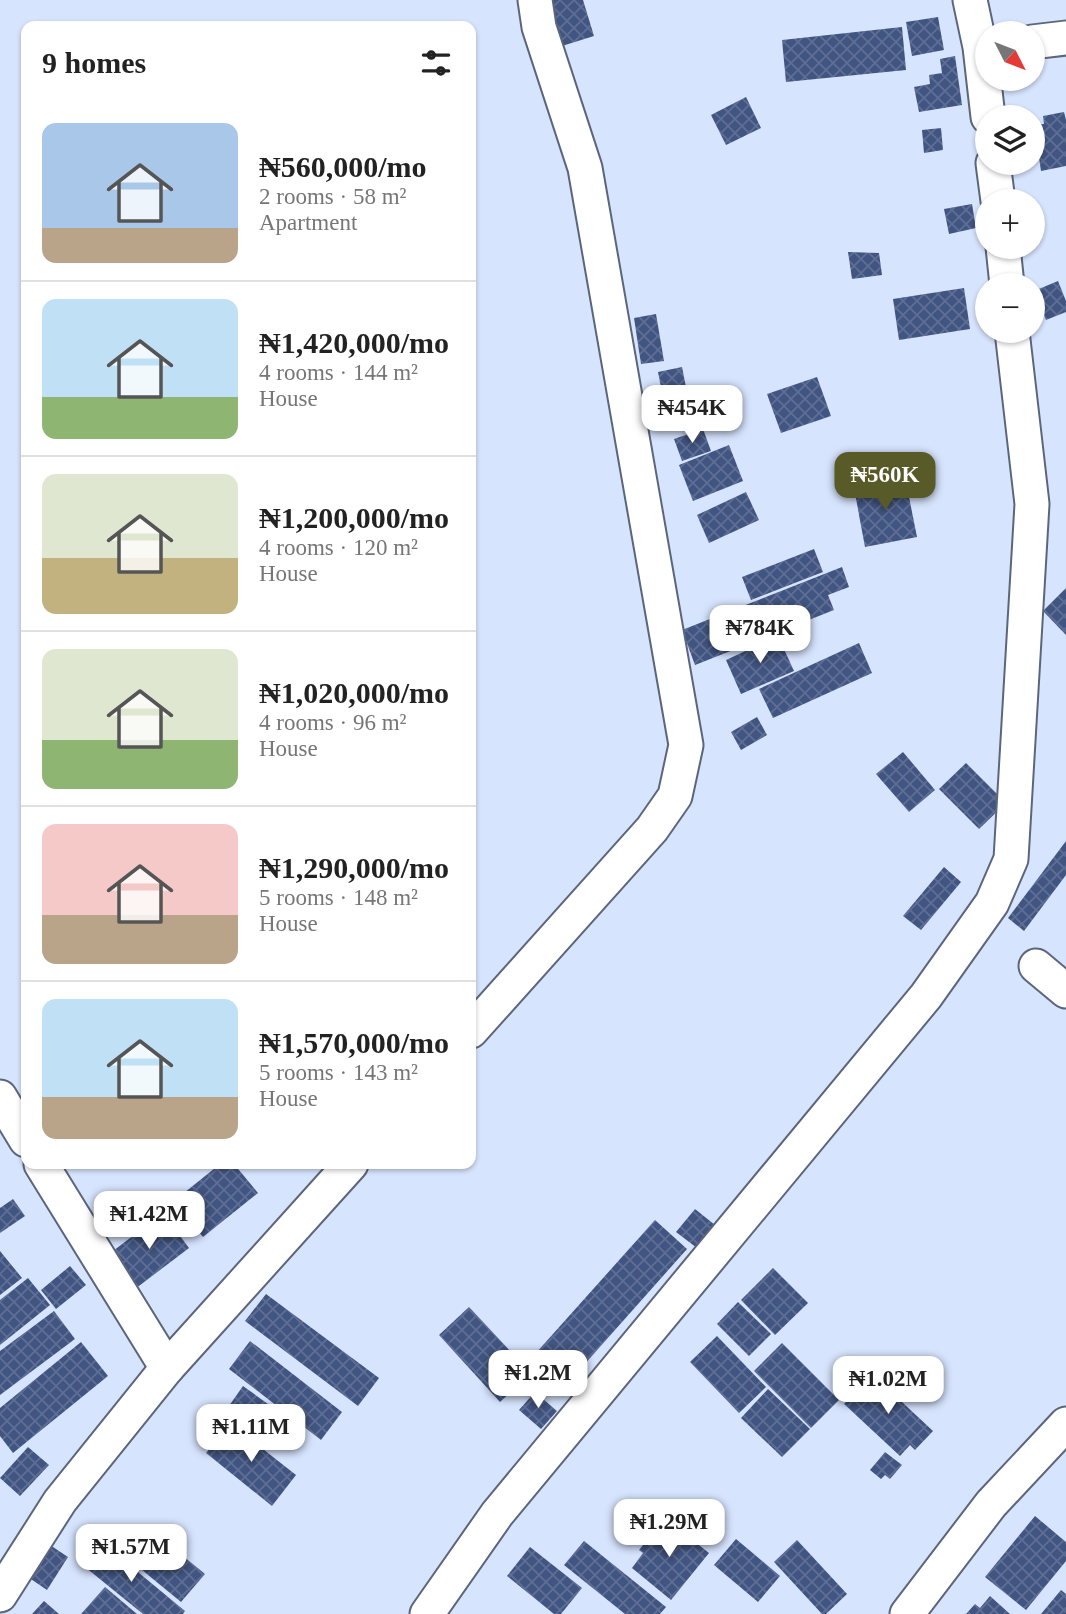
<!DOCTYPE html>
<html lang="en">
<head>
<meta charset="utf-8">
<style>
	body { margin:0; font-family:Georgia,serif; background:#f2f2f2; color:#222; height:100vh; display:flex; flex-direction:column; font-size:26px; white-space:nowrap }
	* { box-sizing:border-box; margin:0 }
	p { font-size:23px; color:#767676 }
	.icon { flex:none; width:38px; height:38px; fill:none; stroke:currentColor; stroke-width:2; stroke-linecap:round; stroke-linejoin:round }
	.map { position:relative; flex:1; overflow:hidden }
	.panel { position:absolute; left:21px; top:21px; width:455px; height:1148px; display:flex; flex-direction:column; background:#fff; border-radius:14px; box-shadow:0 2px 5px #0004 }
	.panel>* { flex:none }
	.needle { width:46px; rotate:132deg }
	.controls { position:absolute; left:975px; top:21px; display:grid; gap:14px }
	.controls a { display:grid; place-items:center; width:70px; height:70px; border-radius:50%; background:#fff; box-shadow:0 2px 5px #0004; font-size:35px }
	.price { position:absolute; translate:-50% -60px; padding:0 16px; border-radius:14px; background:#fff; color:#222; font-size:23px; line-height:46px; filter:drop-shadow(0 2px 4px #0008) }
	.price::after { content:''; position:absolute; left:50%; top:42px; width:21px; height:16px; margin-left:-10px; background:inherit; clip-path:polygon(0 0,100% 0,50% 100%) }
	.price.active { background:#585a27; color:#fff }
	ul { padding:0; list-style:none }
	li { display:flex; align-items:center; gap:21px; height:175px; padding:0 21px }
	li+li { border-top:2px solid #e0e0e0 }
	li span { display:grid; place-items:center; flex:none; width:196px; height:140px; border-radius:14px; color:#555 }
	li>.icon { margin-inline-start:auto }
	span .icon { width:84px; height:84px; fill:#fffc; stroke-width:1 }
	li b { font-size:30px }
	h2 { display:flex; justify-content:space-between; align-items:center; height:84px; padding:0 21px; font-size:30px }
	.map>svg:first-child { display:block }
</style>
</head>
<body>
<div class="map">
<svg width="1066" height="1614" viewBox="0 0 1066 1614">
	<defs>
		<pattern id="building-cross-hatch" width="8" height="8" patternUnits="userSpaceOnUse" patternTransform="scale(1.75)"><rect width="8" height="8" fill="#415583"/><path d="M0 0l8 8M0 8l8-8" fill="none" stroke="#5f6e92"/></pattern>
	</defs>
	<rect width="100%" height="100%" fill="#d7e4fe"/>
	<g fill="url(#building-cross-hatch)">
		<path d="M548 0H583L594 36 562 46Z"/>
		<path d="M938 17 944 50 912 56 906 22Z"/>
		<path d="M902 27 906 70 786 82 782 40Z"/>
		<path d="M955 56 962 105 919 112 914 87 930 84 929 75 942 73 940 59Z"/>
		<path d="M746 97 761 128 726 145 711 115Z"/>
		<path d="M1064 112 1066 120V166L1041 171 1034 125 1044 124 1043 116Z"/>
		<path d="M941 128 943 150 924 153 922 130Z"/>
		<path d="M972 204 976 228 949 234 944 209Z"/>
		<path d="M848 252 879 253 882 275 852 279Z"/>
		<path d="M1058 281 1066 301V312L1046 320 1034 291Z"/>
		<path d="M964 288 970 329 899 340 893 299Z"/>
		<path d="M656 314 664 361 641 364 634 318Z"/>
		<path d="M682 367 692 417 668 423 658 372Z"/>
		<path d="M817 377 831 416 781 433 767 394Z"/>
		<path d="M703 429 711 451 682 461 674 439Z"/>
		<path d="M729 445 743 481 693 501 679 465Z"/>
		<path d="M905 477 917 537 865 547 854 488Z"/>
		<path d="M746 492 759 520 709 543 697 515Z"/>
		<path d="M814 549 823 572 751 600 742 577Z"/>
		<path d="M842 567 849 587 828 595 834 610 695 665 682 630Z"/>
		<path d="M1066 588V635L1043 611Z"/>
		<path d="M778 636 794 671 741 694 726 660Z"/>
		<path d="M859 643 872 673 773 718 759 689Z"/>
		<path d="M757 717 767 735 741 750 731 732Z"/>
		<path d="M903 752 935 790 909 812 876 774Z"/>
		<path d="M966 763 1006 803 979 829 939 789Z"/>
		<path d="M1066 841V875L1024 931 1008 918Z"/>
		<path d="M944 867 961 882 921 930 903 916Z"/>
		<path d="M220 1164H234L258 1193 203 1237 174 1201Z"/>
		<path d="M13 1199 25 1216 0 1233V1208Z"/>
		<path d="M695 1209 715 1225 697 1248 676 1232Z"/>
		<path d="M163 1213 189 1248 135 1289 109 1254Z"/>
		<path d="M655 1220 687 1249 559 1393 527 1363Z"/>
		<path d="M0 1251 22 1278 0 1295Z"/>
		<path d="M70 1266 86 1285 56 1309 41 1290Z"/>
		<path d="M773 1268 808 1303 775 1335 741 1300Z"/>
		<path d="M28 1278 50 1305 0 1345V1300Z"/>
		<path d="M266 1294 379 1378 358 1406 245 1321Z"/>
		<path d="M738 1302 771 1334 749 1356 717 1324Z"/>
		<path d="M469 1307 531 1373 500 1402 439 1335Z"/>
		<path d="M54 1311 75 1339 0 1395V1351Z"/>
		<path d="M717 1336 766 1387 739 1413 690 1362Z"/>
		<path d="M250 1341 342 1412 321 1440 229 1369Z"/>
		<path d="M81 1342 108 1376 13 1453 0 1436V1408Z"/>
		<path d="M782 1343 839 1400 811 1428 754 1371Z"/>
		<path d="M872 1374 933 1431 915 1450 910 1445 900 1456 844 1404Z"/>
		<path d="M243 1386 286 1417 266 1444 224 1413Z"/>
		<path d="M768 1389 810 1429 782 1457 741 1418Z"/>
		<path d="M535 1392 557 1411 541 1429 519 1410Z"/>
		<path d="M230 1423 296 1475 272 1506 206 1453Z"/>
		<path d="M28 1447 49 1465 20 1496 0 1478Z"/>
		<path d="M885 1452 902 1465 890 1479 885 1475 881 1479 870 1470Z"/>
		<path d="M1035 1516 1066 1542V1561L1026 1610 985 1577Z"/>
		<path d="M665 1518 709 1553 671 1600 632 1568 643 1553 639 1550Z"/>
		<path d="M736 1539 780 1576 758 1602 714 1565Z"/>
		<path d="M797 1540 847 1594 826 1614H822L774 1562Z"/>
		<path d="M44 1541 68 1557 47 1590 22 1573Z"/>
		<path d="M584 1541 666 1607 660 1614H625L564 1565Z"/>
		<path d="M166 1542 205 1574 181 1602 142 1570Z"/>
		<path d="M104 1544 185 1611 183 1614H143L85 1567Z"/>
		<path d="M530 1547 582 1588 561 1614H554L507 1576Z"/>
		<path d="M105 1587 137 1614H81Z"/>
		<path d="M1061 1590 1066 1594V1614H1041Z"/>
		<path d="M990 1596 1010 1614H966L975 1604 980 1608Z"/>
		<path d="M44 1601 59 1614H32Z"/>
	</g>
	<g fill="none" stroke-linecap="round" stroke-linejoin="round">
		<g stroke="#5b667c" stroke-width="37">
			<g id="street">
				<path d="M970 0 980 47 988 117"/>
				<path d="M1032 42 1066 38"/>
				<path d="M993 163 998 201"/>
				<path d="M1003 247 1007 285"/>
				<path d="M1036 966 1066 991"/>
				<path d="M471 1031 652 829 675 796 686 745 585 168 539 27 535 0"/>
				<path d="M0 1097 26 1140"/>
				<path d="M41 1164 167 1368"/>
				<path d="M0 1595 60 1501 167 1368 351 1164"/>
				<path d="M427 1614 497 1514 926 996 992 903 1011 859 1032 504 1012 331"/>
				<path d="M907 1614 991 1504 1066 1424"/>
			</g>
		</g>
		<use href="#street" stroke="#fff" stroke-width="33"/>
	</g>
</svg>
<div class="controls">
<a><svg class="needle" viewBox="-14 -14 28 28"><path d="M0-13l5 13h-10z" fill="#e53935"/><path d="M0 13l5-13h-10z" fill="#767676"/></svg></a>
<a><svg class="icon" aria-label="layers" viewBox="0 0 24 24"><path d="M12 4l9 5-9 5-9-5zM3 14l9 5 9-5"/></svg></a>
<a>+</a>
<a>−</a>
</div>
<b class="price" style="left:692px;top:445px">₦454K</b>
<b class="price active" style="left:885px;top:512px">₦560K</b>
<b class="price" style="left:760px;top:665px">₦784K</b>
<b class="price" style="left:149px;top:1251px">₦1.42M</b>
<b class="price" style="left:538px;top:1410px">₦1.2M</b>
<b class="price" style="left:888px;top:1416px">₦1.02M</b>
<b class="price" style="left:251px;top:1464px">₦1.11M</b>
<b class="price" style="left:669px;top:1559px">₦1.29M</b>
<b class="price" style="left:131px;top:1584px">₦1.57M</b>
<section class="panel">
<h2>9 homes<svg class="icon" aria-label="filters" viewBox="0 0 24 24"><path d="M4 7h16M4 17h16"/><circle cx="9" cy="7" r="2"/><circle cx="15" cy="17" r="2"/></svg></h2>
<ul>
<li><span style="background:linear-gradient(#a9c7e8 75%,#b9a48a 0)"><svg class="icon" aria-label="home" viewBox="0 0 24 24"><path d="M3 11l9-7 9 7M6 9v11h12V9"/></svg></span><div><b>₦560,000/mo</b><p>2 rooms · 58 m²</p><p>Apartment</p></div></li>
<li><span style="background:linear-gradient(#bfe0f5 70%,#8fb573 0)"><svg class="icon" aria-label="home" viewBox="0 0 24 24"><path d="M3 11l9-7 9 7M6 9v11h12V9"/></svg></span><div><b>₦1,420,000/mo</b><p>4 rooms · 144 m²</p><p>House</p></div></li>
<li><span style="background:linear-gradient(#dfe7d0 60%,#c2b280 0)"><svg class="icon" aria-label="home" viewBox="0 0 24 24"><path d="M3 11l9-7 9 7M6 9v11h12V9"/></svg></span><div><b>₦1,200,000/mo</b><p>4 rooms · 120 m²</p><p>House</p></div></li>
<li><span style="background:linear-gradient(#dfe7d0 65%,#8fb573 0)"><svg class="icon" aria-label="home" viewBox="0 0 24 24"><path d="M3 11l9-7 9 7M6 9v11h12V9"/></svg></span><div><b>₦1,020,000/mo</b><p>4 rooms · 96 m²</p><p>House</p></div></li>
<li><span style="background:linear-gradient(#f6c9c9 65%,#b9a48a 0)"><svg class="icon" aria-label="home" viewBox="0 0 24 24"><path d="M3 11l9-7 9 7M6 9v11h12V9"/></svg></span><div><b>₦1,290,000/mo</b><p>5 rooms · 148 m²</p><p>House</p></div></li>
<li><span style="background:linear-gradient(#bfe0f5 70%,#b9a48a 0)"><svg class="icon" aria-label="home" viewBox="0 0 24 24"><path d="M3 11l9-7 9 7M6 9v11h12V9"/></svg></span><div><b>₦1,570,000/mo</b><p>5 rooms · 143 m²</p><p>House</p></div></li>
</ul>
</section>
</div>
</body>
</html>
